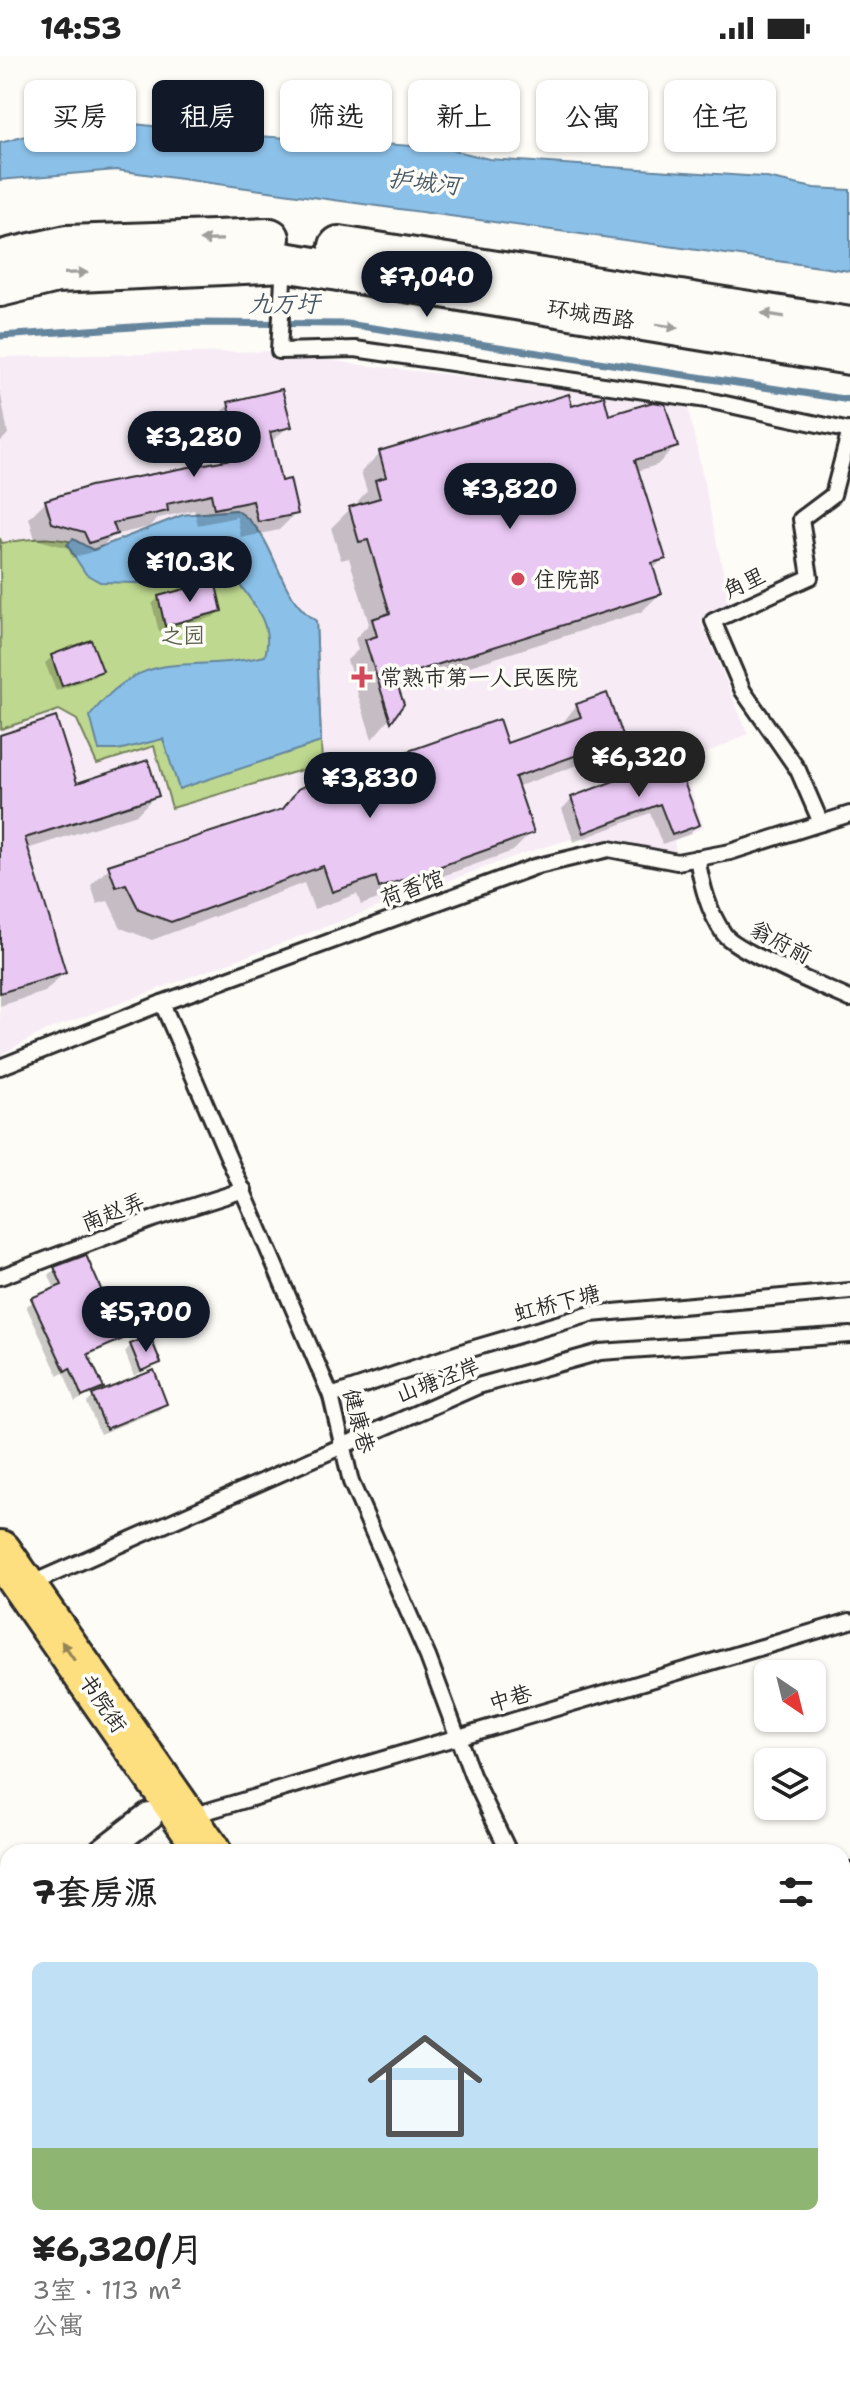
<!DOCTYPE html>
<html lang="zh">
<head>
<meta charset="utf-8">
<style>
	body { margin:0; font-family:"Shantell Sans","LXGW WenKai TC",sans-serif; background:#f6f6f6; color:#222; height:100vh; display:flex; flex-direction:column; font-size:30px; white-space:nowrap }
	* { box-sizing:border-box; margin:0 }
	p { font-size:26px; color:#767676 }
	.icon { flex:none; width:44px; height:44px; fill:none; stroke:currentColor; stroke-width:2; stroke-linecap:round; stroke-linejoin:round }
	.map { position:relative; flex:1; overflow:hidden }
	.panel { position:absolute; left:0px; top:1788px; width:850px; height:538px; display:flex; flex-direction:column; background:#fff; border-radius:24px 24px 0 0; box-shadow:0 2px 6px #0004 }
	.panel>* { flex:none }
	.hud { position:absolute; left:24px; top:24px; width:802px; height:72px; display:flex; gap:16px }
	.needle { width:52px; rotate:145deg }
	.buttons { position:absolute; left:754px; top:1604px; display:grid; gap:16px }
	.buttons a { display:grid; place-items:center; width:72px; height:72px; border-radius:12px; background:#fff; box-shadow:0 2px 6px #0004; font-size:40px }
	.price { position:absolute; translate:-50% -68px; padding:0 18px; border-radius:28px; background:#111827; color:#fff; font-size:26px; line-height:52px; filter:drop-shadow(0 2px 4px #0008) }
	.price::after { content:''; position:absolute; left:50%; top:48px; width:24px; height:18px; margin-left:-12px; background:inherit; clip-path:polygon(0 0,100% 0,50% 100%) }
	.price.selected { background:#222; color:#fff }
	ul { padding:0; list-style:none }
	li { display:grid; align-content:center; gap:16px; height:424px; padding:0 32px }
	li span { display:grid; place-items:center; height:248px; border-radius:12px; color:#555 }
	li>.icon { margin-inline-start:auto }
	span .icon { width:144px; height:144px; fill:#fffc; stroke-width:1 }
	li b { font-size:34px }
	h2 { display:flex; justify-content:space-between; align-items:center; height:96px; padding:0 32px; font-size:34px }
	.pill { padding:0 28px; border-radius:12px; background:#fff; box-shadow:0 2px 6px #0004; font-size:28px; line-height:72px }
	.pill.selected { background:#111827; color:#fff }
	.status { display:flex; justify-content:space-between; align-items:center; height:56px; padding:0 40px; background:#fff; direction:ltr }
	.status svg { height:22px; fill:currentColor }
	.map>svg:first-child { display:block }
</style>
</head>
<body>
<div class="status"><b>14:53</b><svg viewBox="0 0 49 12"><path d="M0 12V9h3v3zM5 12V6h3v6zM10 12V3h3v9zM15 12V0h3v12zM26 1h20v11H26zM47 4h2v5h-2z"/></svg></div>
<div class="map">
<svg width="850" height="2325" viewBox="0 0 850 2325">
	<rect width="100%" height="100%" fill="#fdfcf7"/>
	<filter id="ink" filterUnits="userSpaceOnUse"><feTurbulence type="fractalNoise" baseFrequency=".0125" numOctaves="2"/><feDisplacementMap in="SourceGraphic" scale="16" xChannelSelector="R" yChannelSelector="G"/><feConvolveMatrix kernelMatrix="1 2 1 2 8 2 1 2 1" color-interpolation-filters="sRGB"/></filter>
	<g filter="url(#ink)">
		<g fill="#f7ecf6">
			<path d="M279 295 354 308 687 346 732 557 701 565 748 678 683 708 704 771 674 785 677 799 575 782 521 798 45 975 0 999V301Z"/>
			<path d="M8 1889 10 2318 0 2325V1895Z"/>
			<path d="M167 2318H534L539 2325H156Z"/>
		</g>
		<g fill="#bed88f" stroke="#74825d" stroke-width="2">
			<path d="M236 454C280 480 273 538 316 565L322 708 172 752 154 690 97 708 77 664 59 654 1 673 0 482 2 487C35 482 64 478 93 494L183 459Z"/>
			<path d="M850 1897V2022L842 2023V1901Z"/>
			<path d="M850 2273V2325H749L757 2318H842V2277Z"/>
		</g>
		<g fill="#8bc1e9" stroke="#65859d" stroke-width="2">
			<path d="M116 66 225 78 444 92 489 103 762 121 814 132 850 134V215L116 114 0 124V87L71 68Z"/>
			<path d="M236 454C280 480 273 538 316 565L321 686 179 733 163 683 118 694H99L90 660C146 587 188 619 265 600 274 570 254 548 237 525L206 520 169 528 100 526 86 518 67 489 73 483 93 494 183 459Z"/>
		</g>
		<g fill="#0003">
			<path d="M0 334 8 378 0 386Z"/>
			<path d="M229 348 289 370 270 387 279 427 296 457 279 474 241 482 237 461 198 469 194 454 159 462 149 471 114 479 98 494 72 502 68 492 35 483 29 462 46 445 223 406 213 365Z"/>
			<path d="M571 352 608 362 676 390 657 409 637 415 663 503 652 514 660 538 641 556 397 633 402 648 372 683 347 604 358 594 355 583 369 568 349 502 341 504 331 472 350 453 359 450 358 445 367 435 361 416 380 397Z"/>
			<path d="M159 541 220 555 213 561 159 576 152 548Z"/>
			<path d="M52 601 100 614 94 621 56 635 45 607Z"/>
			<path d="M577 649 621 682 603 700 516 731 532 776 513 795 361 849 357 838 314 853 304 827 152 884 121 872 108 845 97 848 91 829 110 811 277 757 299 734 506 689 560 670Z"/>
			<path d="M0 681 76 729 156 739 137 758 27 793 64 917 45 936 0 950Z"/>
			<path d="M674 704 698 768 688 779 662 788 650 757 574 786 562 753 572 743Z"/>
			<path d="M55 1213 121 1283 87 1301 101 1331 75 1346 64 1317 58 1319 26 1250 55 1234 49 1219Z"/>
			<path d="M131 1289 158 1306 134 1320 125 1296Z"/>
			<path d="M93 1341 165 1348 159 1354 100 1378 87 1347Z"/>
			<path d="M8 1939V1965L6 1942Z"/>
			<path d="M268 2318H512L517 2325H260Z"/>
		</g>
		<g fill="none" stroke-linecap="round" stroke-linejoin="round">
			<path stroke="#65859d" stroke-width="7" d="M0 280 192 267 347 268 850 344"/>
		</g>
		<g fill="#eac8f4" stroke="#2b2b2b" stroke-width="2">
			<path d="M282 333 292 371 270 376 281 425 290 423 298 458 258 466 253 445 214 453 211 438 167 448 168 455 113 467 117 478 89 487 84 476 52 467 45 444 90 430 242 401 228 346Z"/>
			<path d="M569 338 572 350 604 340 609 359 653 346 665 348 678 391 635 404 666 503 652 507 662 538 395 622 404 648 391 666 365 584 377 580 372 563 390 557 368 484 359 486 349 451 380 442 375 424 386 421 379 395Z"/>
			<path d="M215 525 222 555 165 570 158 540Z"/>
			<path d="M91 584 103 615 62 630 51 599Z"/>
			<path d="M607 637 623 683 515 721 534 777 379 832 376 821 332 836 323 810 171 866 139 854 126 828 116 831 108 809 283 753 298 733 317 724 318 727 499 663 507 687 581 661 576 648Z"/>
			<path d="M56 661 77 727 148 704 159 740 25 782 66 917 0 937V679Z"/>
			<path d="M675 702 700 769 672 779 660 748 584 777 571 741Z"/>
			<path d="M86 1199 123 1283 88 1298 104 1332 82 1341 70 1312 65 1315 31 1242 62 1229 54 1211Z"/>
			<path d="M150 1280 161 1307 141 1315 130 1288Z"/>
			<path d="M154 1314 167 1348 106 1373 92 1339Z"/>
		</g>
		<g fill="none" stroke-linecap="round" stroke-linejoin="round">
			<g stroke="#2b2b2b" stroke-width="20">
				<g id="lane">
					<path d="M284 206 279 295 355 293 707 344 850 375"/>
					<path d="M821 767 798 714 743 635 713 565 810 521 801 463 833 439 850 374"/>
					<path d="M697 802C702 829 708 855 724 878 735 894 827 933 850 943"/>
					<path d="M162 947 331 1340 351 1426 428 1601 472 1719 509 1796"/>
					<path d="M0 1011 162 947 534 811 609 793 677 806 730 796 850 758"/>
					<path d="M0 1221 156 1162 244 1134"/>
					<path d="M331 1340 471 1293 591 1258 850 1235"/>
					<path d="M28 1529 478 1330 600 1296 850 1279"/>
					<path d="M191 1760 850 1565"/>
				</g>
			</g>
			<g stroke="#2b2b2b" stroke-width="32">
				<g id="street">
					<path d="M102 1796 149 1760"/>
					<path d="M0 1875 8 1869"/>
					<path d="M0 1997 8 2009"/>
					<path d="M842 2023 850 2022"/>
					<path d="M842 2277 850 2273"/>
					<path d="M212 2318 217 2325"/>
					<path d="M632 2318 637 2325"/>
					<path d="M751 2325 757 2318"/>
				</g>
			</g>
			<g stroke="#2b2b2b" stroke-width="44">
				<g id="secondary">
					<path d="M339 190 850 271"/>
					<path d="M9 202 67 189 270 182"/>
					<path d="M0 231 57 217 284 206 850 299"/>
					<path d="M842 1831 850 1827"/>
					<path d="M842 1873 850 1868"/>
					<path d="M63 2325 73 2318"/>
					<path d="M109 2325 120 2318"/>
				</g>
			</g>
			<g stroke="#2b2b2b" stroke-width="48">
				<g id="primary">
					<path d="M0 1496 209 1796"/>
					<path d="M559 2318 564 2325"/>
					<path d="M599 2318 604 2325"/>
				</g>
			</g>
			<use href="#lane" stroke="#fdfcf7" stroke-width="14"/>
			<use href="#street" stroke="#fdfcf7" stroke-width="26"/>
			<use href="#secondary" stroke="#fdfcf7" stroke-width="38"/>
			<use href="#primary" stroke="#fedf80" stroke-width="42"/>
		</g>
		<defs><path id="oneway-solid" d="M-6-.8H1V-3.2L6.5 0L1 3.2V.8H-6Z" transform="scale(2)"/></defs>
		<g fill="#9e9e9b">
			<use href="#oneway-solid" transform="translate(211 184) rotate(179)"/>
			<use href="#oneway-solid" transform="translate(76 217) rotate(-2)"/>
			<use href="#oneway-solid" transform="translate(773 259) rotate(-171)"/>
			<use href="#oneway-solid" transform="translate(667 270) rotate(9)"/>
		</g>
		<use fill="#948556" href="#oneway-solid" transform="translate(68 1595) rotate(-124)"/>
	</g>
	<g fill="#d1495b" stroke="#fdfcf7" stroke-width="3">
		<circle cx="518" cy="523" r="8"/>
		<path d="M358 609h8v8h8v8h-8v8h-8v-8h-8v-8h8z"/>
	</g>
	<g text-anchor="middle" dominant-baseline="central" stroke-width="7" stroke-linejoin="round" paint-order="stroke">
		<g font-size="22" fill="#2b2b2b" stroke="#fdfcf7">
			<text transform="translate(591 258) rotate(9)">环城西路</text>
			<text transform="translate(744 527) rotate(-25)">角里</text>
			<text transform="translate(412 832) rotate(-20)">荷香馆</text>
			<text transform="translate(781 886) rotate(28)">翁府前</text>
			<text transform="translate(113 1156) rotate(-22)">南赵弄</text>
			<text transform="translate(557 1247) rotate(-14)">虹桥下塘</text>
			<text transform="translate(438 1324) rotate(-21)">山塘泾岸</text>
			<text transform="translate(359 1365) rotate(75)">健康巷</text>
			<text transform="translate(510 1642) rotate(-16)">中巷</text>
			<text transform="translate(103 1647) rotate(56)">书院街</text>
		</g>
		<g font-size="22" fill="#2b2b2b" stroke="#fdfcf7" text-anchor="start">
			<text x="534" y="523">住院部</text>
			<text x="380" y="621">常熟市第一人民医院</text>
		</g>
		<g font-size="22" fill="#575f49" stroke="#fdfcf7">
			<text x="183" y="579">之园</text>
		</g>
		<g font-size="24" font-style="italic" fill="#485864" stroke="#fdfcf7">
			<text transform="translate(424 126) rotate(6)">护城河</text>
			<text x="284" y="248">九万圩</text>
		</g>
	</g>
</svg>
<div class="buttons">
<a><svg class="needle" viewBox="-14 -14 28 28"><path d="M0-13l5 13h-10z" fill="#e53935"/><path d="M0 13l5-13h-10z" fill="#767676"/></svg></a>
<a><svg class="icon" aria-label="layers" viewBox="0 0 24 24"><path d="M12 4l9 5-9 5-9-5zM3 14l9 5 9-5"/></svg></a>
</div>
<b class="price" style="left:427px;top:263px">¥7,040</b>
<b class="price" style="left:194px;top:423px">¥3,280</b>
<b class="price" style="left:510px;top:475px">¥3,820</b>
<b class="price" style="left:190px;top:548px">¥10.3K</b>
<b class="price selected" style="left:639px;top:743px">¥6,320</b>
<b class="price" style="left:370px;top:764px">¥3,830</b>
<b class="price" style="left:146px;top:1298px">¥5,700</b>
<div class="hud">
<a class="pill">买房</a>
<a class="pill selected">租房</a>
<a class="pill">筛选</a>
<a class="pill">新上</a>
<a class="pill">公寓</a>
<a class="pill">住宅</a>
</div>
<section class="panel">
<h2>7套房源<svg class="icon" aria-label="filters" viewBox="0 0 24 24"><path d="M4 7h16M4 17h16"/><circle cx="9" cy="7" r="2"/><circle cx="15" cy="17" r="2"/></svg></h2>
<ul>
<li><span style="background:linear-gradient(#bfe0f5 75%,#8fb573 0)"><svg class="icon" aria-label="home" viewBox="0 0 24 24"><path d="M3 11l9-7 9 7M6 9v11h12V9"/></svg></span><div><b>¥6,320/月</b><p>3室 · 113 m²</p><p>公寓</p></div></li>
</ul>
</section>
</div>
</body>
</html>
